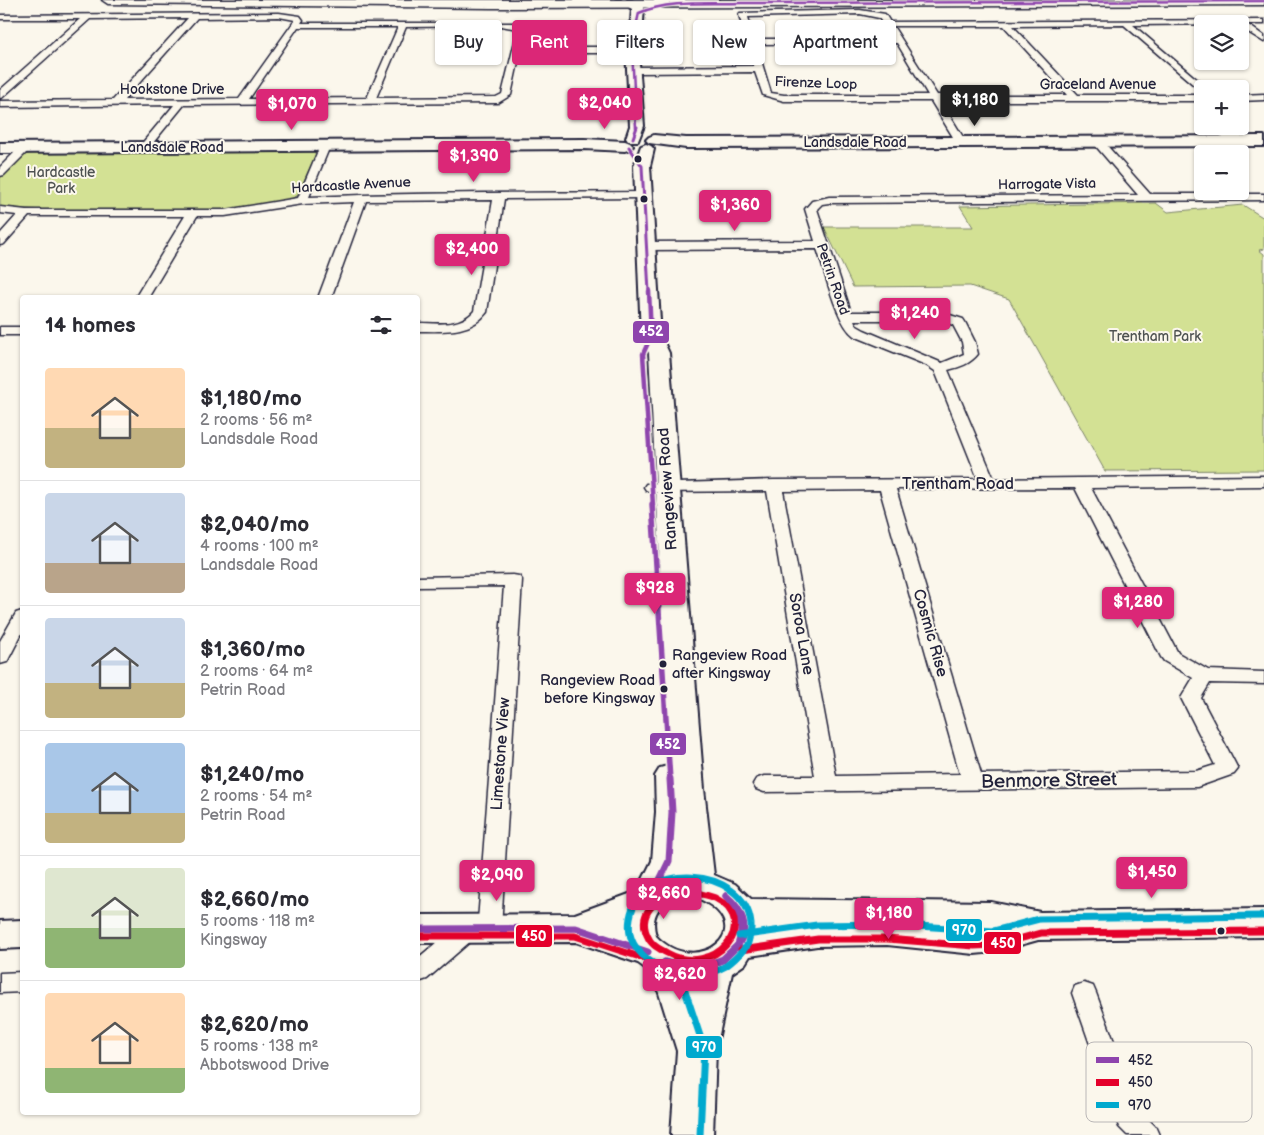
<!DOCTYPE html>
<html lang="en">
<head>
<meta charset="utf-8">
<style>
	body { margin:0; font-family:"Balsamiq Sans",sans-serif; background:#f2f2f3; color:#2b2b33; height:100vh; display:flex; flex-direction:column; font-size:19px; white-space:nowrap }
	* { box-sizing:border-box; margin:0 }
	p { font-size:16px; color:#7c7c81 }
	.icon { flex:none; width:28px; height:28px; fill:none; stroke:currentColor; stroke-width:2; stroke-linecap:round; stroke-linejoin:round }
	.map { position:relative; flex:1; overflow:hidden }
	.panel { position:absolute; left:20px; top:295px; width:400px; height:820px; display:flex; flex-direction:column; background:#fff; border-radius:5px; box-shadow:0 1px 4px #0004 }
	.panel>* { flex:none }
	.banner { position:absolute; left:435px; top:20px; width:475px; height:45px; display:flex; gap:10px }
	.buttons { position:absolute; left:1194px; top:15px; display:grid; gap:10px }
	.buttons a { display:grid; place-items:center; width:55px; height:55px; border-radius:5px; background:#fff; box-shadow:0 1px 4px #0004; font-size:25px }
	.price { position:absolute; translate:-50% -42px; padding:0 11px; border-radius:5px; background:#db2777; color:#fff; font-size:16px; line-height:32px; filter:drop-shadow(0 1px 2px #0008) }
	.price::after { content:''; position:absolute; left:50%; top:30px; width:15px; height:11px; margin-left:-8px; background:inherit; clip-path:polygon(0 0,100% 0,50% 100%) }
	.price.current { background:#222; color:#fff }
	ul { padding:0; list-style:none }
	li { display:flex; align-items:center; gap:15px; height:125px; padding:0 25px }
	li+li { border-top:1px solid #e1e1e2 }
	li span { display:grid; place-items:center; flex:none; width:140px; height:100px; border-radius:5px; color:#555 }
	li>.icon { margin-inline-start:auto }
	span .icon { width:60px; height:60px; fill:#fffc; stroke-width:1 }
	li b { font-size:21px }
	h2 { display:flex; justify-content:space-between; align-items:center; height:60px; padding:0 25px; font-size:21px }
	.chip { padding:0 18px; border-radius:5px; background:#fff; box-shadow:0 1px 4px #0004; font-size:18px; line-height:45px }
	.chip.current { background:#db2777; color:#fff }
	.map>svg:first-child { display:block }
</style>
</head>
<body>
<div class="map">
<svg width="1264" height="1135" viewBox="0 0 1264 1135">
	<rect width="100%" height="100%" fill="#fbf7ec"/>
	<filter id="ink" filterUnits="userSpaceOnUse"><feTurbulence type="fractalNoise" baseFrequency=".02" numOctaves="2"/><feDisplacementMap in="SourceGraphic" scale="10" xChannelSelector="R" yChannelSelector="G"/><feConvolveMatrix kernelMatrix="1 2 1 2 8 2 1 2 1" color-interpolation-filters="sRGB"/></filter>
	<g filter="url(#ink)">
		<g fill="#d3e194" stroke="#7a8268">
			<path d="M43 150H313L317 152 297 196 284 202 230 210 58 211 0 207V178L23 155Z"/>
			<path d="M1156 203 1168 212 1243 205 1264 218V249L1259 250 1264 254V470L1105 471 1009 299 970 286 853 287 824 227H973L960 206Z"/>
		</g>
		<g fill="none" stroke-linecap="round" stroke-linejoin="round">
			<g stroke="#22223b" stroke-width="3">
				<g id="street">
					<path d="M860 10 885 14 890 22 1264 20V24H1247L1264 36V42L1240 27V24L1133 25 1206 87 1207 89H1202V92L1124 25 1013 26 1078 95H1202V101H941L966 142 961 145 956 142 931 101H784L763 95 755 72 635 73 631 70 635 67 754 66 739 15 740 13ZM860 14 879 18 893 39H754L748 17ZM893 26H1004L1067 95H937ZM897 43 928 95H784L771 93 756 44Z"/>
					<path d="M279 13 300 16 303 20 301 23H516L526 28 522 47H632L636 50 632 53H520L511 95 498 103 184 105 148 149 144 150 139 147 174 105 0 107V101L113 100 188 18 90 19 3 97 0 98V90L80 19H0V15ZM279 17 295 20 239 99 124 100 197 18ZM501 26 518 29 502 94 496 97 376 98 406 27ZM298 27H398L367 98 249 99Z"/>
					<path d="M1264 94V100L1240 101V95Z"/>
					<path d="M1098 139 1102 140 1150 194H1264V200L829 203 822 204 817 209 851 312H940L963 319 965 322 975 342 978 354C970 364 960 367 948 370L994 479 1264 476V486L1091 488 1178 653 1208 670 1264 672V684L1210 683 1201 698 1238 769 1234 774 1197 787 764 792 756 789 753 784 756 779 764 776H815L767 491 652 492 646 490 644 487 646 484 774 480 978 479 935 371 926 365 854 336C836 323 825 271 817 249L647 250 641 246 647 242 815 241 805 209 812 201 829 197 1138 195 1094 144 1093 142ZM854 320H939L953 325 962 342 964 354 942 363 864 330 857 326ZM1075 488 1161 657 1164 661 1193 678 1181 698 1215 765 1196 771 981 774 896 489ZM880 490 960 774 836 776 783 491Z"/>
					<path d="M325 143 330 146 309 197C421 192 533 193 645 192L650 195 645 198 504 199 487 312C471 334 443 331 418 331V323C436 323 460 328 474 311L493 200 366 201 331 298H318L354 202 303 204 225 216H197L148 298H135L185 216H29L4 244 0 245V234L17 215 0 213V207L26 210H225L298 198 320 146Z"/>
					<path d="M25 145 30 148 29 150 4 175 0 176V167L21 146Z"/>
					<rect x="0" y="327" width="22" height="8"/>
					<path d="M513 575 519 576 522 580 501 928 497 935 489 938 480 933 427 979 418 982V958L462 921 470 918 478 921 504 586 418 587V577Z"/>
					<path d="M22 611V633L7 662 0 664V641L16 613Z"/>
					<path d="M22 972V992L0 993V973Z"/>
					<path d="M1084 983 1093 986 1096 993 1140 1111 1155 1126 1159 1135H1127L1119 1127 1072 993 1075 986Z"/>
				</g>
			</g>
			<g stroke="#22223b" stroke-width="4">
				<g id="secondary">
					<path d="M616 0H632L644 7 643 22 639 27 638 50 644 126 638 141H628L626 138 630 126 626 50 627 26 631 21 632 9Z"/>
					<path d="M654 135 686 138 1264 136V146L686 148 649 143 646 140 649 137Z"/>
					<path d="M584 139 625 141 630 143 633 146 630 149 625 151 584 149 0 153V143Z"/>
					<path d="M646 144 651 146 654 149 650 166 661 336 669 353 704 789 714 875 735 884 751 899 991 902 1040 912 1264 909V937L1038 940 995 952 974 954 887 945 817 946 750 956 745 964 732 973 716 1049 713 1135H671L677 1051 653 974 638 963 576 942 418 943V915L575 914 632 893 640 885 652 861 656 812 655 776 660 768 671 765 649 353 641 336 634 166 641 146ZM695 897C765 926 697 980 656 936 647 905 671 898 695 897Z"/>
					<path d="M22 920V948L0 949V921Z"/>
				</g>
			</g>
			<g stroke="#22223b" stroke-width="3">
				<path id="primary" d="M102 0H1264V5L491 8 108 4Z"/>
			</g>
			<use href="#street" fill="#fbf7ec" fill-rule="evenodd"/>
			<use href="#secondary" fill="#fbf7ec" fill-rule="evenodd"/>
			<use href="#primary" fill="#fbf7ec" fill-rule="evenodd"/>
			<g stroke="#fbf7ec" stroke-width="4.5">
				<path id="bus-1-far4" d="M636 128 632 50 633 26 637 22 639 13C669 0 708 4 740 3L1264 1"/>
			</g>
			<g stroke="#fbf7ec" stroke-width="5.5">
				<g id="bus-1-far3">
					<path d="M633 138 637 127"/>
					<path d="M629 147 642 166 649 292"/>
				</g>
			</g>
			<g stroke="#fbf7ec" stroke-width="8">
				<path id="bus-1-far2" d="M649 291 651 336 643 354 653 505"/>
			</g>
			<g stroke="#fbf7ec" stroke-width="9">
				<path id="bus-1-far1" d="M652 504 670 780"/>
			</g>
			<g stroke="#fbf7ec" stroke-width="11">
				<g id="bus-1">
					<path d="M654 892 669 861 672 812 670 779"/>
					<path d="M726 896C742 909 750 927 738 945"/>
					<path d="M726 896C739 911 745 925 738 945"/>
					<path d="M418 929 576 928 648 952"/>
					<path d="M665 962 682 967H702"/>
					<path d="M665 962 681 968 702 967"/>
					<path d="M705 966 723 959 738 945"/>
					<path d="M705 966 723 960 738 945"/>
				</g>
			</g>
			<g stroke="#fbf7ec" stroke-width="11">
				<g id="bus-2">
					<path d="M685 891C694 893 706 894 715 898 762 922 715 979 667 953 658 948 651 945 647 935 636 910 663 893 685 891Z"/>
					<path d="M418 936H575L646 959"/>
					<path d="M741 950 818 939H887L974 946 996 945 1041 933 1264 931"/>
				</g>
			</g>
			<g stroke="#fbf7ec" stroke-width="11">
				<g id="bus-3">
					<path d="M739 936 817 925 888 924 994 931 1039 919 1264 916"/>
					<path d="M745 948C739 955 733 961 726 966 698 982 658 974 638 950 630 941 628 930 630 918 640 860 745 865 751 924 752 930 749 939 747 946"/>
					<path d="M676 963 704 1048 700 1135"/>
				</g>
			</g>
			<use href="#bus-1-far4" stroke="#8e44ad" stroke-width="2.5"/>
			<use href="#bus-1-far3" stroke="#8e44ad" stroke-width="3"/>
			<use href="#bus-1-far2" stroke="#8e44ad" stroke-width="4.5"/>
			<use href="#bus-1-far1" stroke="#8e44ad" stroke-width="5.5"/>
			<use href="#bus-1" stroke="#8e44ad" stroke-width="7"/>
			<use href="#bus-2" stroke="#e4002b" stroke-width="7"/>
			<use href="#bus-3" stroke="#00a9ce" stroke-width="7"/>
		</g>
	</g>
	<g fill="#22223b" stroke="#fbf7ec" stroke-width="2">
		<circle cx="638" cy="159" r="4.5"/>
		<circle cx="644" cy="199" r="4.5"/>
		<circle cx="663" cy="664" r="4.5"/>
		<circle cx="664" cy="689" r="4.5"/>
		<circle cx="1221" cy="931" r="4.5"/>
	</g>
	<g text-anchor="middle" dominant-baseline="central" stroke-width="4" stroke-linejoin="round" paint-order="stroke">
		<g font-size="14" fill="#22223b" stroke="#fbf7ec">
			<text transform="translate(816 83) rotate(2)">Firenze Loop</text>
			<text x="1098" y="84">Graceland Avenue</text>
			<text x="172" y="89">Hookstone Drive</text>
			<text x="855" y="142">Landsdale Road</text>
			<text x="172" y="147">Landsdale Road</text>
			<text transform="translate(1047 184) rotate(-1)">Harrogate Vista</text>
			<text transform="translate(351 185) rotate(-3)">Hardcastle Avenue</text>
			<text transform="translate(833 279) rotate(71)">Petrin Road</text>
		</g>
		<g font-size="14" fill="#4e5251" stroke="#fbf7ec">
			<text x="61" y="172">Hardcastle<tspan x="61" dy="16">Park</tspan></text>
			<text x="1155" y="336">Trentham Park</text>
		</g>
		<g font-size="15" fill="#22223b" stroke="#fbf7ec" text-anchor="start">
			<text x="672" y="655">Rangeview Road<tspan x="672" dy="18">after Kingsway</tspan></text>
			<text x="655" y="680" text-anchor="end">Rangeview Road<tspan x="655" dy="18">before Kingsway</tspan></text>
		</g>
		<g font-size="16" fill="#22223b" stroke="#fbf7ec">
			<text x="958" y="484">Trentham Road</text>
			<text transform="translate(668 489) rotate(-94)">Rangeview Road</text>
			<text transform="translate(930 633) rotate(74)">Cosmic Rise</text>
			<text transform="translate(801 634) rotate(80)">Soroa Lane</text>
			<text transform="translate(501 754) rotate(-86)">Limestone View</text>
		</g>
		<g font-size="19" fill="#22223b" stroke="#fbf7ec">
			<text transform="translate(1049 781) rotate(-1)">Benmore Street</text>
		</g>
	</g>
	<rect x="1086" y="1042" width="166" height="80" rx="8" fill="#fbf7ec" stroke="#bab7b7" stroke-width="1"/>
	<rect x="1096" y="1057" width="23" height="6" fill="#8e44ad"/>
	<rect x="1096" y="1079" width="23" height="7" fill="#e4002b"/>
	<rect x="1096" y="1102" width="23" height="6" fill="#00a9ce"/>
	<g font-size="14" fill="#22223b">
		<text x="1128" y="1065">452</text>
		<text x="1128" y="1087">450</text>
		<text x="1128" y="1110">970</text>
	</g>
	<g stroke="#fbf7ec" stroke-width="2">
		<rect x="632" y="320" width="38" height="24" rx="5" fill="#8e44ad"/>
		<rect x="649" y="732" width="38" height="24" rx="5" fill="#8e44ad"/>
		<rect x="945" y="918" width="38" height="24" rx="5" fill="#00a9ce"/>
		<rect x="515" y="924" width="38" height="24" rx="5" fill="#e4002b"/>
		<rect x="983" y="931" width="39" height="24" rx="5" fill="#e4002b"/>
		<rect x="685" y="1035" width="38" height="24" rx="5" fill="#00a9ce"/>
	</g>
	<g font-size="14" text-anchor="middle" font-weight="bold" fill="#fff">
		<text x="651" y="336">452</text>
		<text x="668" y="749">452</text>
		<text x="964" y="935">970</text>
		<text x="534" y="941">450</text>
		<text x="1003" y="948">450</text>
		<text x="704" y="1052">970</text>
	</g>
</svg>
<div class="buttons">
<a><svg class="icon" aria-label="layers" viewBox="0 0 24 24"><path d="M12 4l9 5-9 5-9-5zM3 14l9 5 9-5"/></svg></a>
<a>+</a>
<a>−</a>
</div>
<b class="price current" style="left:975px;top:127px">$1,180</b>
<b class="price" style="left:605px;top:130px">$2,040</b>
<b class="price" style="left:292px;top:131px">$1,070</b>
<b class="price" style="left:474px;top:183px">$1,390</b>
<b class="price" style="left:735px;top:232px">$1,360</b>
<b class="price" style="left:472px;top:276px">$2,400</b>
<b class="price" style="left:915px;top:340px">$1,240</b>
<b class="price" style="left:655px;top:615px">$928</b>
<b class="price" style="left:1138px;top:629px">$1,280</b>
<b class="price" style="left:1152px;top:899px">$1,450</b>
<b class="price" style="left:497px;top:902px">$2,090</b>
<b class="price" style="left:664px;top:920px">$2,660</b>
<b class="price" style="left:889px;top:940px">$1,180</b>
<b class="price" style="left:680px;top:1001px">$2,620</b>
<div class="banner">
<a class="chip">Buy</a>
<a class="chip current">Rent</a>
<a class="chip">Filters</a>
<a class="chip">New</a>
<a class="chip">Apartment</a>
</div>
<section class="panel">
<h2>14 homes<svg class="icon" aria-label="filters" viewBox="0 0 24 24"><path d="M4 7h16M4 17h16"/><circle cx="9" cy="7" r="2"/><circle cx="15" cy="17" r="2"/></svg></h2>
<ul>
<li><span style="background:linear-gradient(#ffd9b3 60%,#c2b280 0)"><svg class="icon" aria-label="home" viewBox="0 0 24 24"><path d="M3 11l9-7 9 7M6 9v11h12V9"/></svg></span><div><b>$1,180/mo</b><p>2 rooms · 56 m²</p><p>Landsdale Road</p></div></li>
<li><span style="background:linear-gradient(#c9d6e8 70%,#b9a48a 0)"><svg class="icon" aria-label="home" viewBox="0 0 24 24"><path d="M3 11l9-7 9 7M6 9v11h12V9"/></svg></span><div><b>$2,040/mo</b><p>4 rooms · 100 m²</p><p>Landsdale Road</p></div></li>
<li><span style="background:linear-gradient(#c9d6e8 65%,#c2b280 0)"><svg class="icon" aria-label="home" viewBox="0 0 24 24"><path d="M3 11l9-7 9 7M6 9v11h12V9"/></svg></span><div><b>$1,360/mo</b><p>2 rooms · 64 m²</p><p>Petrin Road</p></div></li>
<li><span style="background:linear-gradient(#a9c7e8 70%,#c2b280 0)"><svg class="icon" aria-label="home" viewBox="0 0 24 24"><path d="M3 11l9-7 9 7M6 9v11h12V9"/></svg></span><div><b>$1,240/mo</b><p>2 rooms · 54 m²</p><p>Petrin Road</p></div></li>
<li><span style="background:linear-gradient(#dfe7d0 60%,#8fb573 0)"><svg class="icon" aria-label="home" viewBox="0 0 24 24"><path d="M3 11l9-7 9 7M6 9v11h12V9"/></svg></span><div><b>$2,660/mo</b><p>5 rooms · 118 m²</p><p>Kingsway</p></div></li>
<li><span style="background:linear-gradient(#ffd9b3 75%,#8fb573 0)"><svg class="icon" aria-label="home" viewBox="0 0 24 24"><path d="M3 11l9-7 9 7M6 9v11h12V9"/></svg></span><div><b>$2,620/mo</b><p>5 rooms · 138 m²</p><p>Abbotswood Drive</p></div></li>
</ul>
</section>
</div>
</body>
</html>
